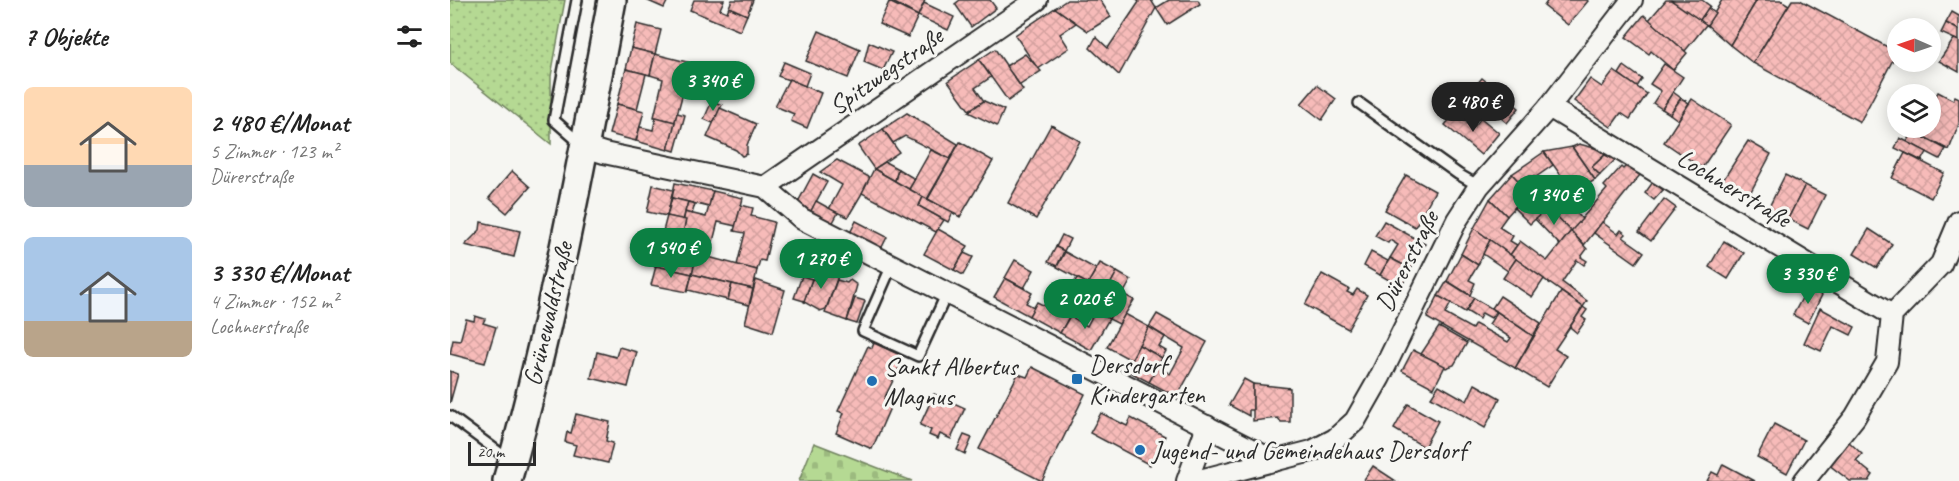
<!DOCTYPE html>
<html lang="de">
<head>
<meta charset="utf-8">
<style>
	body { margin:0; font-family:Caveat,sans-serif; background:#f2f2f2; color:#222; height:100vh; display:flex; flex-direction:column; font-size:22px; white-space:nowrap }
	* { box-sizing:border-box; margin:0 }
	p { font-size:20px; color:#767676 }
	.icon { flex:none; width:33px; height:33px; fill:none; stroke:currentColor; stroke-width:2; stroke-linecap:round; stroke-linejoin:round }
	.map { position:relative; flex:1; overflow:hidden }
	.details { display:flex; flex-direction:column; background:#fff; width:450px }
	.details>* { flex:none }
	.needle { width:39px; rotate:272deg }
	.fabs { position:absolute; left:1437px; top:18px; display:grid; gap:12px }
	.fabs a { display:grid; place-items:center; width:54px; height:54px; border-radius:50%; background:#fff; box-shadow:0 3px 15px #0003; font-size:30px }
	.scale { position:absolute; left:18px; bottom:15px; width:68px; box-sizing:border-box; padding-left:6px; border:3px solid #2b2b2b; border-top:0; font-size:16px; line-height:21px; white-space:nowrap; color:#2b2b2b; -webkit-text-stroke:4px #f6f6f2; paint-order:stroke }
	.price { position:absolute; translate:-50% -51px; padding:0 14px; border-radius:21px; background:#0b8043; color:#fff; font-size:20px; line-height:39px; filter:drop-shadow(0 2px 3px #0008) }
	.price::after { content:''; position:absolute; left:50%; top:36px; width:18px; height:14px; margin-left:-9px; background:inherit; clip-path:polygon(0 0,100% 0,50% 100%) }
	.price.selected { background:#222; color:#fff }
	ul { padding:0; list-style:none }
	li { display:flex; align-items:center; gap:18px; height:150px; padding:0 24px }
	li span { display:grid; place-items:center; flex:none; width:168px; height:120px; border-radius:9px; color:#555 }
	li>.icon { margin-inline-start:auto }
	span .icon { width:72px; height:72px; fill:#fffc; stroke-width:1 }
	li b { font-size:26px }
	h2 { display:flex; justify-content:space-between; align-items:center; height:72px; padding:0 24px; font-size:26px }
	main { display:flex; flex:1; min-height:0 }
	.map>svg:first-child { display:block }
</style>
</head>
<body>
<main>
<section class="details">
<h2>7 Objekte<svg class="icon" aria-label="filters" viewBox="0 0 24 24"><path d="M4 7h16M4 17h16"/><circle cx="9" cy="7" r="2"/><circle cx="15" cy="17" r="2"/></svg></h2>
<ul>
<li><span style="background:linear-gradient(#ffd9b3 65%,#9aa5b1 0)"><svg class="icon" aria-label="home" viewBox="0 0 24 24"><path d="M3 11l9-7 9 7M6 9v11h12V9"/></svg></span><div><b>2 480 €/Monat</b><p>5 Zimmer · 123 m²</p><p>Dürerstraße</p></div></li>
<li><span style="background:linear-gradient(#a9c7e8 70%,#b9a48a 0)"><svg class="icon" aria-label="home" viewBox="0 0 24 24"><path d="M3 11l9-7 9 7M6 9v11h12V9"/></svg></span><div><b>3 330 €/Monat</b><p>4 Zimmer · 152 m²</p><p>Lochnerstraße</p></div></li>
</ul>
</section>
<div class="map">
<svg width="1509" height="481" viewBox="0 0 1509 481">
	<defs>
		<pattern id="grass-dots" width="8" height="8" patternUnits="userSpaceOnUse" patternTransform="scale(1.5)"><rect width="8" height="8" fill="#b5d993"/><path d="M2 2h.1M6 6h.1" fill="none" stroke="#9cba7f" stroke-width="1.8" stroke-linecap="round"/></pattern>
		<pattern id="cemetery-stones" width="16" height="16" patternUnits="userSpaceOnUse" patternTransform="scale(1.5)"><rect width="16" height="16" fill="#b5d993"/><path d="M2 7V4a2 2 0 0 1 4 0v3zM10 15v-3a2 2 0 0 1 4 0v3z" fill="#9cba7f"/></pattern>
		<pattern id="building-cross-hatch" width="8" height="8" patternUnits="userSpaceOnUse" patternTransform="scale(1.5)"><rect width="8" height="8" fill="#f7bbb9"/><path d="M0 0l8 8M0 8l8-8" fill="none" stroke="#d4a19f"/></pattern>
	</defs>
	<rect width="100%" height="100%" fill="#f6f6f2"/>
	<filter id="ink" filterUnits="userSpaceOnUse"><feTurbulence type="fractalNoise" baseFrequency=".0167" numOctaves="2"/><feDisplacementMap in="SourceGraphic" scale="12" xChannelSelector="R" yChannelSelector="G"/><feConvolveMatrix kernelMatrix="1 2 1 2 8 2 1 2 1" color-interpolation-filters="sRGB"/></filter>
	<g filter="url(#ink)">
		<path fill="url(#grass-dots)" stroke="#70825f" stroke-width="1.5" d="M0 0H115L101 76V144L0 63Z"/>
		<path fill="url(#cemetery-stones)" stroke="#70825f" stroke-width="1.5" d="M364 443 462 481H349Z"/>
		<g fill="url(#building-cross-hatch)" stroke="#2b2b2b" stroke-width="1.5">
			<path d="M196 0H218L214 8Z"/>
			<path d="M244 0H274L270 9 277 12 279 7 297 15 290 31 240 10Z"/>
			<path d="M282 0H303L297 15 279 7Z"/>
			<path d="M439 0H475L468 16Z"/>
			<path d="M510 0H540L546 8 521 27 505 4Z"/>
			<path d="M617 0H650L661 17 638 31 605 8Z"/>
			<path d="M687 0H701L706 8 669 75 640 48 646 37 658 48 689 2Z"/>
			<path d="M719 0H748L750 4 717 25 706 8Z"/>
			<path d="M1098 0H1137L1138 1 1118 25 1094 6Z"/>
			<path d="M1216 0H1221L1259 26 1256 25 1235 51 1199 20Z"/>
			<path d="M1221 0H1252L1260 6 1250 20Z"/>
			<path d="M1272 0H1307L1280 45 1257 25Z"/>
			<path d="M1307 0H1331L1339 5 1303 63 1280 45Z"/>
			<path d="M1342 0H1350L1447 52 1410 122 1303 63Z"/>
			<path d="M439 2 468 16 458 37 429 24Z"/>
			<path d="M474 3 504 17 498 30 468 16Z"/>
			<path d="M605 8 626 23 610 34 619 48 588 69 565 35Z"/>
			<path d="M1258 8 1265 13 1257 25 1250 20Z"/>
			<path d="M1502 12 1509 16V30L1496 23Z"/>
			<path d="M1194 15 1237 53 1223 70 1201 51 1199 54 1176 37Z"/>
			<path d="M1496 23 1509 30V41L1491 33Z"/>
			<path d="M187 24 211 30 205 54 181 48Z"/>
			<path d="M369 31 410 49 398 78 356 61Z"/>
			<path d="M1504 39 1509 41V72L1489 61Z"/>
			<path d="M419 42 442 52 433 70 414 62Z"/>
			<path d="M181 48 205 54 200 75 176 69Z"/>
			<path d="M545 49 573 90 558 101 529 60Z"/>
			<path d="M205 54 241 63 225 122 204 117 213 79 200 75Z"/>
			<path d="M575 54 591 71 570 85 556 66Z"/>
			<path d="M529 60 541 77 525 88 534 101 519 110 498 81Z"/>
			<path d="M334 62 360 73 355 86 328 76Z"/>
			<path d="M1214 64 1233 77 1212 109 1203 103 1211 91 1200 84Z"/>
			<path d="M1174 66 1192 79 1187 87 1169 74Z"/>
			<path d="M176 69 196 74 187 109 167 104Z"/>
			<path d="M1164 71 1197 94 1180 119 1171 113 1161 127 1124 101 1140 79 1152 87Z"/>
			<path d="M1032 78 1069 108 1057 123 1020 92Z"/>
			<path d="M339 79 371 93 357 128 341 121 344 114 325 106Z"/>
			<path d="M867 85 886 99 872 120 851 104Z"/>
			<path d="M1223 92 1231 98 1220 114 1212 109Z"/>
			<path d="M1488 92 1503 100 1505 96 1509 98V124L1499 150 1463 131 1465 128H1480V107Z"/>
			<path d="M1231 98 1239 103 1228 120 1220 114Z"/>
			<path d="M1242 99 1281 125 1252 168 1214 142Z"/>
			<path d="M262 101 272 105 263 123 254 119Z"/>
			<path d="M534 101 554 110 547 126 518 112Z"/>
			<path d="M167 104 194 111 186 141 159 134Z"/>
			<path d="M270 108 306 124 297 145V154L292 156 286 150 257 137Z"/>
			<path d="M227 113 235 115 225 151 218 149Z"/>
			<path d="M457 113 508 144 500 159 455 136 443 143 433 129Z"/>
			<path d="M1005 113 1023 128 1031 118 1049 133 1031 155 995 125Z"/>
			<path d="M206 117 225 122 218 150 186 141 190 127 203 130Z"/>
			<path d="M601 125 630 141 586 219 558 203Z"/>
			<path d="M433 129 449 152 424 169 408 146Z"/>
			<path d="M1463 132 1496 149 1490 159 1457 142Z"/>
			<path d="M1450 138 1477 152 1472 161 1445 148Z"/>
			<path d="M1298 141 1321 154 1299 195 1273 180Z"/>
			<path d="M510 142 543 161 510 217 478 199Z"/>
			<path d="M1129 144 1148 149 1155 155 1142 167 1150 175 1145 180 1122 147Z"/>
			<path d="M1122 147 1145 180 1094 211 1083 200 1115 181 1094 152Z"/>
			<path d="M481 150 500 159 477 199 459 189Z"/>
			<path d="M1094 152 1103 165 1086 177 1080 176 1070 183 1062 174Z"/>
			<path d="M1455 153 1494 173 1481 198 1442 178Z"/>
			<path d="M1155 155 1165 160 1150 175 1142 167Z"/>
			<path d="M387 160 421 178 398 217 379 209 392 185 370 172Z"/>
			<path d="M435 162 448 169 445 181 424 169Z"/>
			<path d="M1176 166 1190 175 1134 245 1121 231 1157 189 1154 186 1171 167 1173 169Z"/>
			<path d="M424 169 473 197 469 206 494 220 486 232 412 193Z"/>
			<path d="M448 169 465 179 459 189 445 181Z"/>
			<path d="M62 171 80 187 57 213 39 198Z"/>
			<path d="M363 174 377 182 361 211 347 204Z"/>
			<path d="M1062 174 1079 192 1057 216 1040 199Z"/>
			<path d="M956 175 985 191 965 227 935 210Z"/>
			<path d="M1335 175 1355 185 1338 219 1318 209Z"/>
			<path d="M1203 182 1213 190 1204 200 1195 193Z"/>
			<path d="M225 183 263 191 259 207 222 198Z"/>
			<path d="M203 185 223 190 217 216 197 212Z"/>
			<path d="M1355 185 1375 195 1358 229 1338 219Z"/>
			<path d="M263 191 293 198 286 226 268 222 259 257 247 254 249 247 230 243 235 212 256 217Z"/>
			<path d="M1078 194 1094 211 1080 224 1064 208Z"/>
			<path d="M473 197 503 212 498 222 469 206Z"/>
			<path d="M222 198 238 202 233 220 217 216Z"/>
			<path d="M1040 199 1057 216 1049 227 1063 236 1060 241 1067 245 1060 255 1024 228Z"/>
			<path d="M1115 199 1132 219 1121 231 1099 208Z"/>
			<path d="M1214 199 1226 208 1201 241 1189 232Z"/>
			<path d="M366 201 388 213 382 224 361 211Z"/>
			<path d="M238 202 245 204 242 214 235 212Z"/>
			<path d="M291 205 303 208 301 216 324 222 315 261 310 260 307 270 287 265 295 233 284 231Z"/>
			<path d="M1099 208 1121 231 1110 245 1085 219Z"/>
			<path d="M217 216 236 220 224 270 204 266Z"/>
			<path d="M406 221 437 237 431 249 400 233Z"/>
			<path d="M934 221 975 244 961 269 940 258 948 245 940 240 938 243 925 236Z"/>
			<path d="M31 222 70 231 64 257 15 245 30 230Z"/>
			<path d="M1152 222 1168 234 1171 230 1176 234 1173 237 1194 252 1186 263 1144 233Z"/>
			<path d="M1024 228 1040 240 1028 265 1011 254Z"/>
			<path d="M488 229 518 246 504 270 474 254Z"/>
			<path d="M1419 229 1442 244 1427 268 1404 254Z"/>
			<path d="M1121 231 1137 249 1131 257 1137 261 1134 265 1127 260 1112 282 1137 301 1133 307 1060 255 1070 241 1097 261Z"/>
			<path d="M612 235 620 239 614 251 606 247Z"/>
			<path d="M1040 240 1066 259 1058 271 1033 254Z"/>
			<path d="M1274 241 1294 253 1278 279 1259 267Z"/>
			<path d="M230 243 249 247 242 274 224 270Z"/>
			<path d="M337 243 360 249 353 270 332 265Z"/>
			<path d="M606 247 614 251 607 266 598 262Z"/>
			<path d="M615 252 646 269 638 284 607 267Z"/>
			<path d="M921 252 938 261 930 275 914 266Z"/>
			<path d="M514 253 523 257 513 275 504 270Z"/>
			<path d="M247 254 307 270 303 289 242 274Z"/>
			<path d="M1011 254 1028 265 1019 280 1025 283 1020 295 997 281Z"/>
			<path d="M940 258 961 269 951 287 930 275Z"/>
			<path d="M1066 259 1094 279 1082 297 1053 278Z"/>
			<path d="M565 260 584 270 574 288 555 278Z"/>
			<path d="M650 263 667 272 655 294 637 285Z"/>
			<path d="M206 266 242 274 237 292 201 285Z"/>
			<path d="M371 266 377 268 378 273 388 276 376 309 370 311 354 302 362 279H366Z"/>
			<path d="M667 272 681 280 669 301 655 294Z"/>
			<path d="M242 274 282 284 278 300 238 290Z"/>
			<path d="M872 274 899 289 897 292 903 295 907 289 917 295 898 329 855 305Z"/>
			<path d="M352 276 362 279 354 301 344 298Z"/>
			<path d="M555 278 582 293 576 303 584 307 579 316 544 297Z"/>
			<path d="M627 278 638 284 625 306 614 300Z"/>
			<path d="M306 280 335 290 323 332 295 323Z"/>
			<path d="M387 280 397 283 400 280 407 285 397 321 375 313Z"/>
			<path d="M997 281 1024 298 1015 312 988 296Z"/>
			<path d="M282 284 303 289 299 305 278 300Z"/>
			<path d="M1358 287 1372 295 1358 323 1343 315Z"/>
			<path d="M1111 292 1133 307 1105 349 1116 356 1097 387 1065 368Z"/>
			<path d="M655 294 669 301 659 319 645 311Z"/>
			<path d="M673 294 684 300 669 324 659 319Z"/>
			<path d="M605 296 625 306 610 333 579 316 587 302 599 308Z"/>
			<path d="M988 296 1001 303 995 314 1022 329 1025 324 1058 342 1061 338 1039 324 1047 312 1083 336 1065 368 977 318Z"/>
			<path d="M1050 296 1091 323 1083 336 1042 308Z"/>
			<path d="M405 298 415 301 407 324 397 321Z"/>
			<path d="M1024 298 1046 311 1041 318 1032 313 1029 319 1016 311Z"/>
			<path d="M1133 307 1137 310 1132 317 1136 320 1127 333 1120 327Z"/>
			<path d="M1370 308 1405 327 1401 335 1383 326 1371 351 1354 343Z"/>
			<path d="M645 311 659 319 641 350 610 333 620 316 637 326Z"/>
			<path d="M675 314 699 327 681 360 657 347Z"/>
			<path d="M707 314 757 342 727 397 699 382 708 366 720 374 734 348 699 327Z"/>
			<path d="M25 316 35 319 33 323 46 327 35 363 0 354 3 340 10 341 16 319 24 321Z"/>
			<path d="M699 327 715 337 709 347 716 351 712 358 689 345Z"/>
			<path d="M989 327 1017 343 1004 365 996 368 971 354Z"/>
			<path d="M424 343 450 355 448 360 452 362 434 399 442 403 422 449 386 433 394 413 388 411 418 346 422 348Z"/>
			<path d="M689 345 712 358 699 382 676 370Z"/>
			<path d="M169 347 187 352 178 387 141 378 147 352 166 357Z"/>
			<path d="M963 350 995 366 984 388 952 371Z"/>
			<path d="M582 367 635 394 592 481 529 449 568 374 577 377Z"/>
			<path d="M0 371 8 374 0 403Z"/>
			<path d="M794 379 803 384V410H799V416L779 405Z"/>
			<path d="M803 384 840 388V422H831L828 418 803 421Z"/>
			<path d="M1025 384 1050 398 1035 428 981 397 989 385 1017 401Z"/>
			<path d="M484 394 515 408 501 439 490 434 488 439 479 435 481 430 470 425Z"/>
			<path d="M958 404 988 421 974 447 944 429Z"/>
			<path d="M651 413 677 426 681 418 715 436 700 465 640 433Z"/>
			<path d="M126 414 160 422 156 441 163 443 158 463 123 455 126 445 115 442 117 432 121 433Z"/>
			<path d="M1324 424 1354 440 1337 473 1307 457Z"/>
			<path d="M514 435 522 438 515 454 507 450Z"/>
			<path d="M1397 440 1412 454 1406 461 1423 475 1419 481H1400L1378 464Z"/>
			<path d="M1273 464 1305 481H1257L1262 472 1268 475Z"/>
			<path d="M923 466 946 481H913Z"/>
		</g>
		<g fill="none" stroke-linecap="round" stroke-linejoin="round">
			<g stroke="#2b2b2b" stroke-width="14">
				<g id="service">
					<path d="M127 0 104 120 130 143"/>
					<path d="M909 103 1008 174 1029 186"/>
					<path d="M442 265 413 331 468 356 497 293"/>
					<path d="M0 416 58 459"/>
				</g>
			</g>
			<g stroke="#2b2b2b" stroke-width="24">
				<g id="minor">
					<path d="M1099 107 1442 315"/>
					<path d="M135 147 154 153 315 187 352 219 824 461"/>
					<path d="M315 187 587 0"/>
					<path d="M737 481 757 426"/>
					<path d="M746 481 862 451 885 439 905 421 930 377 1007 220 1029 186 1099 107 1182 0"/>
					<path d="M1354 481 1405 417 1437 362 1442 315 1491 264 1509 221"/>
				</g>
			</g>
			<g stroke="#2b2b2b" stroke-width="32">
				<path id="secondary" d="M57 481C102 323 132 161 162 0"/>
			</g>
			<use href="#service" stroke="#f6f6f2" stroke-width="9"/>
			<use href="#minor" stroke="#f6f6f2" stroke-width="20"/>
			<use href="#secondary" stroke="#f6f6f2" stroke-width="27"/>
		</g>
	</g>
	<g fill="#1f6fb2" stroke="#f6f6f2" stroke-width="2">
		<rect x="621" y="373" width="12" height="12" rx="3"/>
		<circle cx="422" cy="381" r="6"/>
		<circle cx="690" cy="450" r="6"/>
	</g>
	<g text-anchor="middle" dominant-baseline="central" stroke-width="6" stroke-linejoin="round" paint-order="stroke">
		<g font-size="26" fill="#2b2b2b" stroke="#f6f6f2">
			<text transform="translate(436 71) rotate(-35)">Spitzwegstraße</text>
			<text transform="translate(1284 188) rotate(31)">Lochnerstraße</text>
			<text transform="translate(957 261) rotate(-63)">Dürerstraße</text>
			<text transform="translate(98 314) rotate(-77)">Grünewaldstraße</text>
		</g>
		<g font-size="26" fill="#2b2b2b" stroke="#f6f6f2" text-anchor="start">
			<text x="639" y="364">Dersdorf<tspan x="639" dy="30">Kindergarten</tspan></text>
			<text x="434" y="366">Sankt Albertus<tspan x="434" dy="30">Magnus</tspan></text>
			<text x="702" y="450">Jugend- und Gemeindehaus Dersdorf</text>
		</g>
	</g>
</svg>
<div class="fabs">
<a><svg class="needle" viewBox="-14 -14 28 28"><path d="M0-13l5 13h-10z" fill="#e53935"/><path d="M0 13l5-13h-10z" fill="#767676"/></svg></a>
<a><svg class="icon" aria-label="layers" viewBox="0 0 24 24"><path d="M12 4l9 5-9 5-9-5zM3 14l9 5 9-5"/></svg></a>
</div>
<div class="scale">20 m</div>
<b class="price" style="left:263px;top:112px">3 340 €</b>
<b class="price selected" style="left:1023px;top:133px">2 480 €</b>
<b class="price" style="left:1104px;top:226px">1 340 €</b>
<b class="price" style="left:221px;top:279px">1 540 €</b>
<b class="price" style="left:371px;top:290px">1 270 €</b>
<b class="price" style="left:1358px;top:305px">3 330 €</b>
<b class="price" style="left:635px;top:330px">2 020 €</b>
</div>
</main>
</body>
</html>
